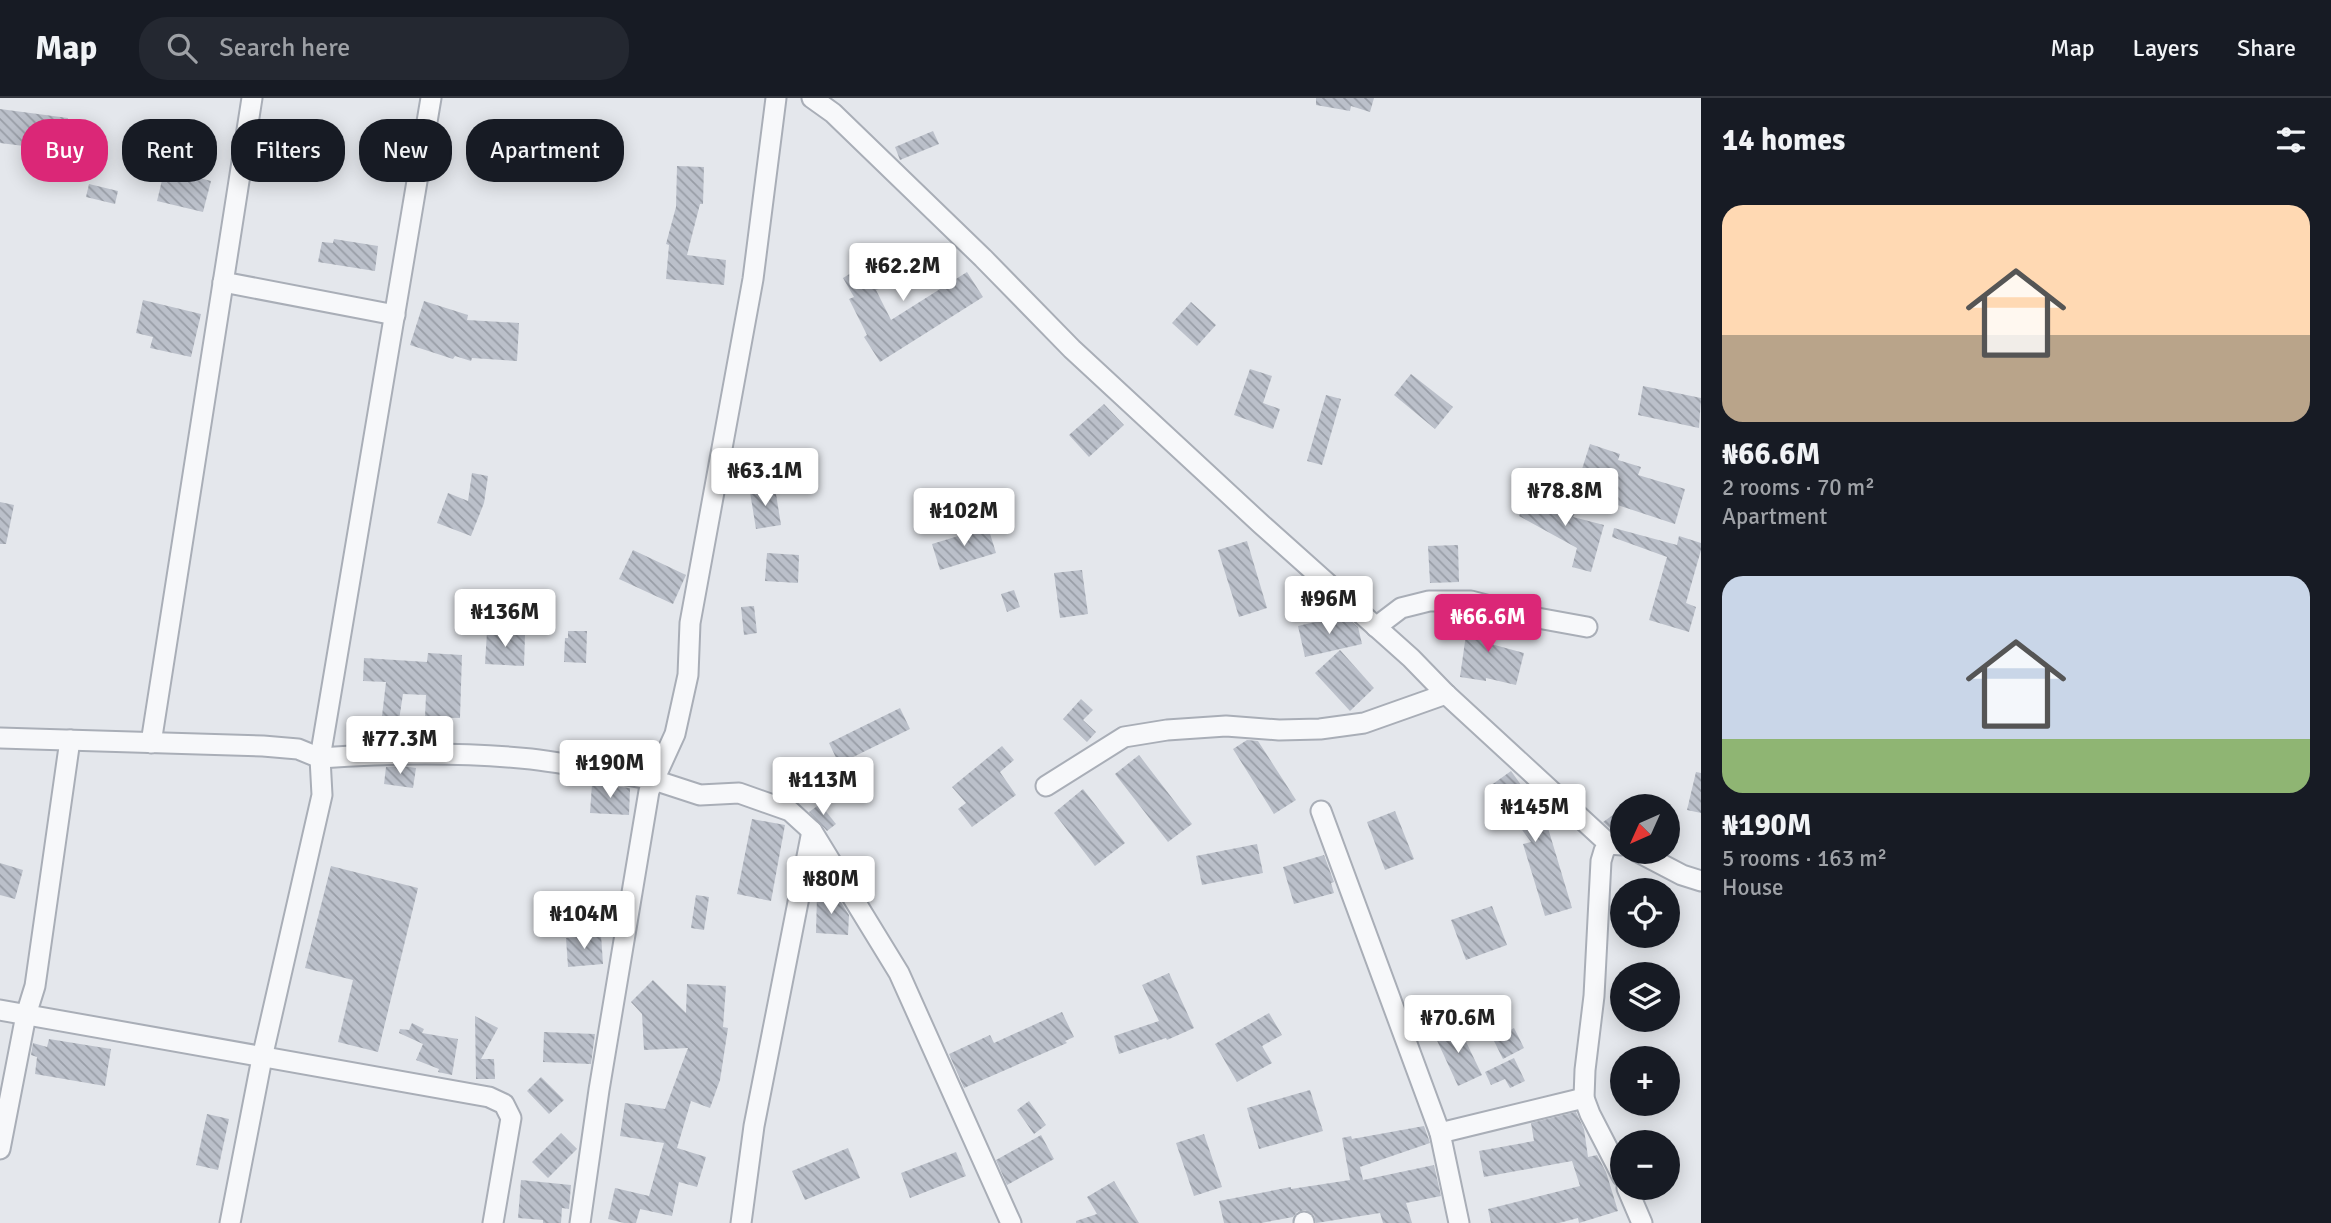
<!DOCTYPE html>
<html lang="en">
<head>
<meta charset="utf-8">
<style>
	body { margin:0; font-family:Signika,sans-serif; background:#242831; color:#f1f3f6; height:100vh; display:flex; flex-direction:column; font-size:26px; white-space:nowrap }
	* { box-sizing:border-box; margin:0 }
	p { font-size:23px; color:#9ea1a6 }
	.icon { flex:none; width:38px; height:38px; fill:none; stroke:currentColor; stroke-width:2; stroke-linecap:round; stroke-linejoin:round }
	.map { position:relative; flex:1; overflow:hidden }
	.sheet { display:flex; flex-direction:column; background:#171b24; width:630px }
	.sheet>* { flex:none }
	.banner { position:absolute; left:21px; top:21px; width:665px; height:63px; display:flex; gap:14px }
	.needle { width:46px; rotate:225deg }
	.buttons { position:absolute; left:1610px; top:696px; display:grid; gap:14px }
	.buttons a { display:grid; place-items:center; width:70px; height:70px; border-radius:50%; background:#171b24; box-shadow:0 4px 18px #0003; font-size:35px }
	.price { position:absolute; translate:-50% -60px; padding:0 16px; border-radius:7px; background:#fff; color:#222; font-size:23px; line-height:46px; filter:drop-shadow(0 2px 4px #0008) }
	.price::after { content:''; position:absolute; left:50%; top:42px; width:21px; height:16px; margin-left:-10px; background:inherit; clip-path:polygon(0 0,100% 0,50% 100%) }
	.price.on { background:#db2777; color:#fff }
	ul { padding:0; list-style:none }
	li { display:grid; align-content:center; gap:14px; height:371px; padding:0 21px }
	li span { display:grid; place-items:center; height:217px; border-radius:21px; color:#555 }
	li>.icon { margin-inline-start:auto }
	span .icon { width:126px; height:126px; fill:#fffc; stroke-width:1 }
	li b { font-size:30px }
	h2 { display:flex; justify-content:space-between; align-items:center; height:84px; padding:0 21px; font-size:30px }
	.chip { padding:0 24px; border-radius:28px; background:#171b24; box-shadow:0 4px 18px #0003; font-size:24px; line-height:63px }
	.chip.on { background:#db2777; color:#fff }
	header { display:flex; align-items:center; gap:42px; box-sizing:border-box; height:98px; padding:0 35px; background:#171b24; border-bottom:2px solid #363941 }
	header strong { font-size:33px }
	nav { display:flex; gap:38px; margin-inline-start:auto; font-size:24px }
	.search { width:490px; height:63px; background:#242831; display:flex; align-items:center; gap:18px; box-sizing:border-box; padding:0 24px; border-radius:28px; color:#9ea1a6; font-size:26px }
	main { display:flex; flex:1; min-height:0 }
	.map>svg:first-child { display:block }
</style>
</head>
<body>
<header>
<strong>Map</strong>
<div class="search"><svg class="icon" aria-label="search" viewBox="0 0 24 24"><circle cx="10" cy="10" r="6"/><path d="M15 15l6 6"/></svg>Search here</div>
<nav><a>Map</a><a>Layers</a><a>Share</a></nav>
</header>
<main>
<div class="map">
<svg width="1701" height="1125" viewBox="0 0 1701 1125">
	<defs>
		<pattern id="building-back-hatch" width="6" height="6" patternUnits="userSpaceOnUse" patternTransform="scale(1.75)"><rect width="6" height="6" fill="#bbc0ca"/><path d="M-1 5l2 2M0 0l6 6M5-1l2 2" fill="none" stroke="#989da6"/></pattern>
	</defs>
	<rect width="100%" height="100%" fill="#e4e7ec"/>
	<g fill="url(#building-back-hatch)">
		<path d="M1316 0H1374L1370 14 1351 8 1350 13 1316 7Z"/>
		<path d="M0 11 68 20 64 53 0 45Z"/>
		<path d="M286 29 335 40 327 77 297 70 294 84 274 79Z"/>
		<path d="M933 33 939 46 900 62 895 49Z"/>
		<path d="M677 68 704 69 703 106H700L687 157 726 162 724 187 666 181 669 147 666 146 676 109Z"/>
		<path d="M180 75 211 83 203 114 157 103 163 78 179 82Z"/>
		<path d="M89 86 118 93 115 106 86 99Z"/>
		<path d="M334 141 378 148 375 173 318 164 322 144 333 145Z"/>
		<path d="M914 148 923 175 876 192 891 222 967 174 983 199 880 264 864 239 867 237 849 201 854 199 843 180 861 169Z"/>
		<path d="M143 202 201 216 191 259 150 250 153 239 136 235Z"/>
		<path d="M424 203 468 217 467 222 519 225 517 263 472 260 471 263 455 258 453 261 410 247Z"/>
		<path d="M1191 204 1216 227 1197 248 1172 225Z"/>
		<path d="M1250 271 1272 278 1263 305 1280 311 1273 331 1234 317Z"/>
		<path d="M1411 276 1453 309 1435 331 1394 297Z"/>
		<path d="M1643 288 1701 300 1699 330 1638 317Z"/>
		<path d="M1326 297 1341 301 1322 367 1307 363Z"/>
		<path d="M1104 306 1124 327 1089 359 1069 337Z"/>
		<path d="M1590 346 1620 356 1618 362 1641 369 1638 377 1685 391 1675 426 1575 393Z"/>
		<path d="M472 375 488 378 484 405 471 438 437 425 448 395 468 403Z"/>
		<path d="M775 390 781 427 756 431 750 394Z"/>
		<path d="M1533 392 1575 415 1573 419 1604 427 1591 474 1572 469 1577 450 1519 418Z"/>
		<path d="M0 404 14 407 6 446H0Z"/>
		<path d="M988 429 996 455 940 472 932 446Z"/>
		<path d="M1614 430 1677 447 1679 438 1701 445V452L1686 505 1696 509 1689 534 1649 522 1667 459 1612 439Z"/>
		<path d="M1247 443 1267 510 1239 519 1218 452Z"/>
		<path d="M1458 447 1459 484 1430 485 1428 448Z"/>
		<path d="M633 452 686 477 673 506 619 481Z"/>
		<path d="M767 455 799 457 798 485 765 483Z"/>
		<path d="M1082 472 1088 516 1060 520 1054 475Z"/>
		<path d="M1014 492 1020 509 1007 514 1001 496Z"/>
		<path d="M754 508 757 535 744 537 741 509Z"/>
		<path d="M1469 515 1495 522 1491 546 1524 555 1516 587 1486 580V583L1460 579Z"/>
		<path d="M1344 517 1358 529 1362 546 1305 559 1298 528Z"/>
		<path d="M568 533H587L586 565 564 564 565 540H568Z"/>
		<path d="M487 534 525 536 524 568 485 566Z"/>
		<path d="M1340 552 1374 590 1350 613 1315 575Z"/>
		<path d="M428 555 462 557 460 620 425 619 426 597 403 596 399 622 382 618 386 584 363 583 364 560 427 564Z"/>
		<path d="M1081 601 1093 612 1083 622 1096 634 1087 644 1063 621Z"/>
		<path d="M900 610 910 631 839 666 829 645Z"/>
		<path d="M1247 642 1258 643 1296 702 1274 716 1233 651Z"/>
		<path d="M1002 648 1014 662 1000 674 1016 697 972 729 958 711 966 705 952 689Z"/>
		<path d="M1139 657 1192 726 1168 744 1115 676Z"/>
		<path d="M402 668 416 670 413 690 384 686 386 669Z"/>
		<path d="M1511 673 1545 720 1572 810 1545 818 1523 746 1531 744 1490 688Z"/>
		<path d="M1696 674 1701 675V715L1687 712Z"/>
		<path d="M592 686 630 690 629 717 590 715Z"/>
		<path d="M1083 691 1125 745 1095 768 1054 715Z"/>
		<path d="M820 706 836 726 827 733 809 714Z"/>
		<path d="M1395 713 1414 761 1385 772 1367 724Z"/>
		<path d="M1613 717 1622 732V735L1614 734 1603 724Z"/>
		<path d="M752 721 785 727 771 803 737 796Z"/>
		<path d="M1257 746 1263 775 1202 787 1196 758Z"/>
		<path d="M1324 757 1334 784 1331 785 1334 795 1294 806 1283 769Z"/>
		<path d="M0 765 23 772 15 801 0 797Z"/>
		<path d="M331 768 418 790 378 954 338 944 353 882 305 870Z"/>
		<path d="M696 797 709 799 704 832 691 830Z"/>
		<path d="M817 797 837 798 849 817 848 837 816 835Z"/>
		<path d="M1492 808 1507 847 1466 862 1451 822Z"/>
		<path d="M601 837 603 866 568 869 566 840Z"/>
		<path d="M1169 875 1194 930 1167 942 1166 940 1119 956 1114 938 1159 923 1142 887Z"/>
		<path d="M653 882 686 915 687 886 726 888 723 929 728 930 720 982 710 1010 691 1003 677 1050 706 1059 697 1089 679 1084 672 1118 640 1111 636 1125H624L608 1121 615 1090 649 1098 664 1045 620 1038 625 1005 665 1011 688 950 644 952 642 916 631 904Z"/>
		<path d="M1062 914 1074 939 1065 943 1067 945 964 990 949 956 990 937 994 945Z"/>
		<path d="M1269 915 1282 937 1262 948 1272 965 1237 984 1215 946Z"/>
		<path d="M475 918 498 930 481 961H494L495 981H476Z"/>
		<path d="M412 925 424 931 422 935 458 941 452 977 438 974 439 971 416 962 423 946 399 935 400 931 409 932Z"/>
		<path d="M1457 925 1482 977 1458 988 1434 936Z"/>
		<path d="M1514 930 1524 950 1503 961 1493 941Z"/>
		<path d="M544 934 595 936 591 966 543 964Z"/>
		<path d="M49 941 111 951 105 988 35 976 37 959 31 957 33 945 47 949Z"/>
		<path d="M1514 960 1525 983 1510 990 1505 981 1491 987 1485 974Z"/>
		<path d="M541 979 564 1002 549 1016 527 993Z"/>
		<path d="M1310 992 1323 1033 1259 1051 1247 1010Z"/>
		<path d="M1029 1003 1046 1027 1034 1036 1017 1012Z"/>
		<path d="M1576 1014 1584 1031 1588 1059 1597 1057 1606 1074 1618 1113 1579 1125 1578 1120 1559 1125H1491L1488 1111 1580 1088 1572 1063 1484 1079 1479 1053 1534 1043 1531 1025Z"/>
		<path d="M207 1016 229 1021 218 1072 196 1067Z"/>
		<path d="M1424 1028 1430 1045 1360 1069 1363 1082 1434 1067 1441 1098 1406 1105 1412 1125H1383L1380 1115 1316 1125 1314 1117 1305 1112 1297 1114 1293 1119 1261 1125H1224L1219 1103 1291 1089V1091L1350 1082 1342 1040 1351 1038 1352 1041Z"/>
		<path d="M561 1035 577 1051 548 1080 532 1064Z"/>
		<path d="M1204 1036 1222 1089 1194 1098 1176 1045Z"/>
		<path d="M1041 1037 1054 1061 1007 1087 996 1062Z"/>
		<path d="M848 1050 860 1080 805 1102 792 1073Z"/>
		<path d="M956 1054 966 1078 910 1100 901 1075Z"/>
		<path d="M521 1082 571 1087 569 1111 562 1110 561 1125H543V1122L518 1120Z"/>
		<path d="M1114 1083 1139 1125H1076V1123L1097 1116 1087 1099Z"/>
	</g>
	<g fill="none" stroke-linecap="round" stroke-linejoin="round">
		<g stroke="#a9aeb7" stroke-width="23">
			<g id="minor">
				<path d="M431 0 320 660C391 655 461 654 531 661 573 666 614 675 654 682L649 693 599 992 580 1125"/>
				<path d="M776 0 753 181 690 525 688 577 675 636 654 682 700 697 739 695 790 713 812 733 899 875 1011 1125"/>
				<path d="M812 0 833 15 983 160 1072 251 1261 426 1411 560 1446 596 1609 746 1622 747"/>
				<path d="M223 184 395 217"/>
				<path d="M1376 529 1401 510 1429 503H1471L1532 519 1587 529"/>
				<path d="M0 640 263 648 298 651 320 660 322 697 262 960 230 1125"/>
				<path d="M151 645 252 0"/>
				<path d="M1046 688 1124 639 1167 632 1226 628 1279 632 1320 631 1364 625 1446 596"/>
				<path d="M1321 713 1440 1035 1459 1125"/>
				<path d="M1609 746 1604 753 1601 763 1594 898 1585 972 1584 1000 1590 1016 1622 1078"/>
				<path d="M1638 754 1682 777 1701 783"/>
				<path d="M0 912 489 999 504 1006 511 1020 493 1125"/>
				<path d="M1440 1035 1584 1000"/>
				<path d="M0 1051 26 917 35 888 70 642"/>
				<path d="M1627 1090 1642 1125"/>
				<path d="M1304 1124V1125"/>
				<path d="M741 1125 754 1028 812 733"/>
			</g>
		</g>
		<use href="#minor" stroke="#f7f8fa" stroke-width="19"/>
	</g>
</svg>
<div class="buttons">
<a><svg class="needle" viewBox="-14 -14 28 28"><path d="M0-13l5 13h-10z" fill="#e53935"/><path d="M0 13l5-13h-10z" fill="#9ea1a6"/></svg></a>
<a><svg class="icon" aria-label="locate" viewBox="0 0 24 24"><circle cx="12" cy="12" r="6"/><path d="M12 2v4M12 18v4M2 12h4M18 12h4"/></svg></a>
<a><svg class="icon" aria-label="layers" viewBox="0 0 24 24"><path d="M12 4l9 5-9 5-9-5zM3 14l9 5 9-5"/></svg></a>
<a>+</a>
<a>−</a>
</div>
<b class="price" style="left:903px;top:205px">₦62.2M</b>
<b class="price" style="left:765px;top:410px">₦63.1M</b>
<b class="price" style="left:1565px;top:430px">₦78.8M</b>
<b class="price" style="left:964px;top:450px">₦102M</b>
<b class="price" style="left:1329px;top:538px">₦96M</b>
<b class="price" style="left:505px;top:551px">₦136M</b>
<b class="price on" style="left:1488px;top:556px">₦66.6M</b>
<b class="price" style="left:400px;top:678px">₦77.3M</b>
<b class="price" style="left:610px;top:702px">₦190M</b>
<b class="price" style="left:823px;top:719px">₦113M</b>
<b class="price" style="left:1535px;top:746px">₦145M</b>
<b class="price" style="left:831px;top:818px">₦80M</b>
<b class="price" style="left:584px;top:853px">₦104M</b>
<b class="price" style="left:1458px;top:957px">₦70.6M</b>
<div class="banner">
<a class="chip on">Buy</a>
<a class="chip">Rent</a>
<a class="chip">Filters</a>
<a class="chip">New</a>
<a class="chip">Apartment</a>
</div>
</div>
<section class="sheet">
<h2>14 homes<svg class="icon" aria-label="filters" viewBox="0 0 24 24"><path d="M4 7h16M4 17h16"/><circle cx="9" cy="7" r="2"/><circle cx="15" cy="17" r="2"/></svg></h2>
<ul>
<li><span style="background:linear-gradient(#ffd9b3 60%,#b9a48a 0)"><svg class="icon" aria-label="home" viewBox="0 0 24 24"><path d="M3 11l9-7 9 7M6 9v11h12V9"/></svg></span><div><b>₦66.6M</b><p>2 rooms · 70 m²</p><p>Apartment</p></div></li>
<li><span style="background:linear-gradient(#c9d6e8 75%,#8fb573 0)"><svg class="icon" aria-label="home" viewBox="0 0 24 24"><path d="M3 11l9-7 9 7M6 9v11h12V9"/></svg></span><div><b>₦190M</b><p>5 rooms · 163 m²</p><p>House</p></div></li>
</ul>
</section>
</main>
</body>
</html>
